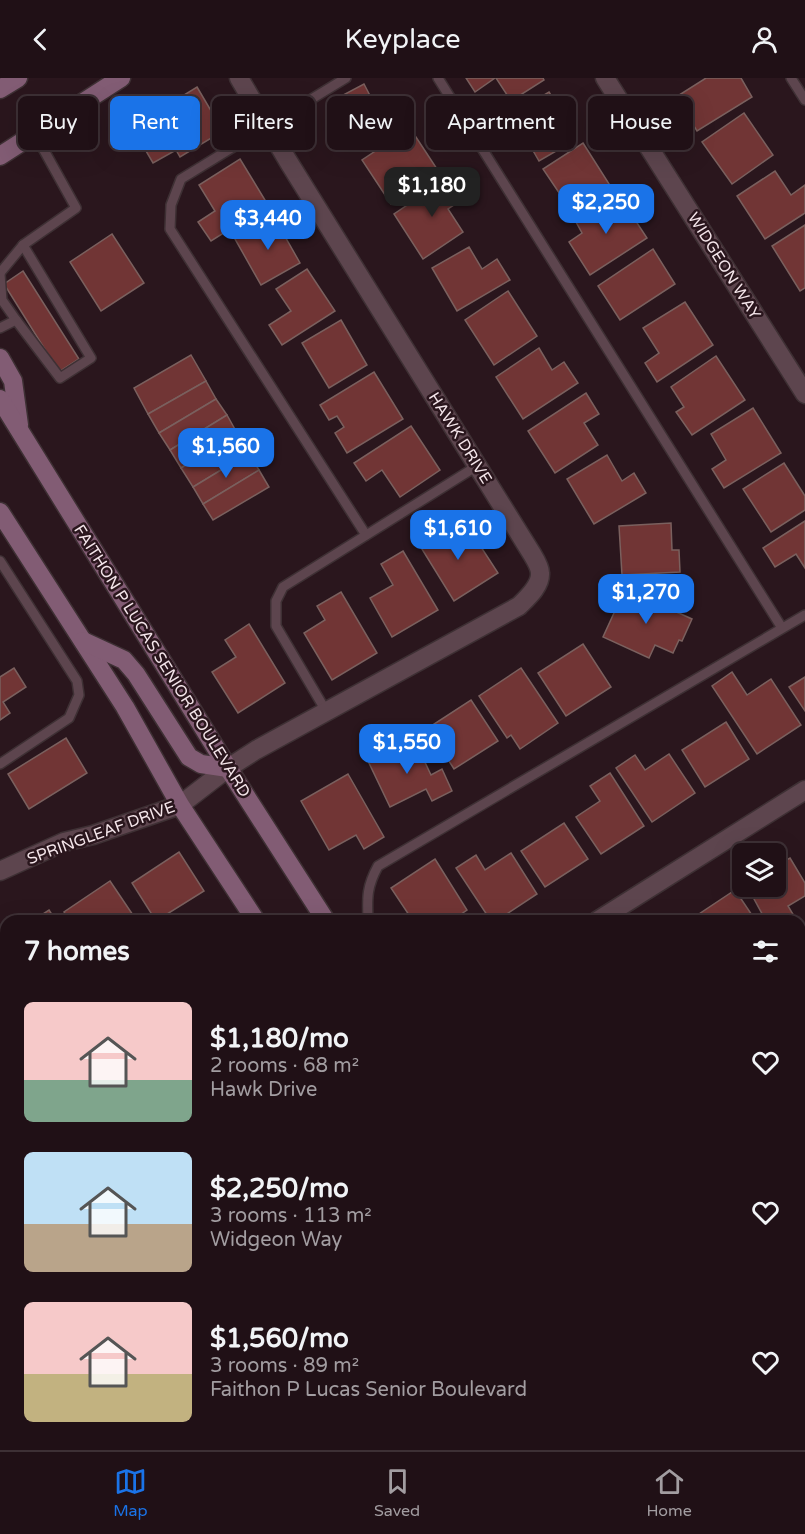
<!DOCTYPE html>
<html lang="en">
<head>
<meta charset="utf-8">
<style>
	body { margin:0; font-family:"Varela Round",sans-serif; background:#2d1e23; color:#f1f3f6; height:100vh; display:flex; flex-direction:column; font-size:22px; white-space:nowrap }
	* { box-sizing:border-box; margin:0 }
	p { font-size:20px; color:#a29da1 }
	.icon { flex:none; width:33px; height:33px; fill:none; stroke:currentColor; stroke-width:2; stroke-linecap:round; stroke-linejoin:round }
	.map { position:relative; flex:1; overflow:hidden }
	.details { position:absolute; left:0px; top:837px; width:806px; height:536px; display:flex; flex-direction:column; background:#201016; border-radius:18px 18px 0 0; box-shadow:0 6px 24px #0002,0 0 0 2px #3d3035 }
	.details>* { flex:none }
	.hud { position:absolute; left:18px; top:18px; width:770px; height:54px; display:flex; gap:12px }
	.fabs { position:absolute; left:732px; top:765px; display:grid; gap:12px }
	.fabs a { display:grid; place-items:center; width:54px; height:54px; border-radius:9px; background:#201016; box-shadow:0 6px 24px #0002,0 0 0 2px #3d3035; font-size:30px }
	.price { position:absolute; translate:-50% -51px; padding:0 14px; border-radius:12px; background:#1a73e8; color:#fff; font-size:20px; line-height:39px; filter:drop-shadow(0 2px 3px #0008) }
	.price::after { content:''; position:absolute; left:50%; top:36px; width:18px; height:14px; margin-left:-9px; background:inherit; clip-path:polygon(0 0,100% 0,50% 100%) }
	.price.on { background:#222; color:#fff }
	ul { padding:0; list-style:none }
	li { display:flex; align-items:center; gap:18px; height:150px; padding:0 24px }
	li span { display:grid; place-items:center; flex:none; width:168px; height:120px; border-radius:9px; color:#555 }
	li>.icon { margin-inline-start:auto }
	span .icon { width:72px; height:72px; fill:#fffc; stroke-width:1 }
	li b { font-size:26px }
	h2 { display:flex; justify-content:space-between; align-items:center; height:72px; padding:0 24px; font-size:26px }
	.tag { padding:0 21px; border-radius:9px; background:#201016; box-shadow:0 6px 24px #0002,0 0 0 2px #3d3035; font-size:21px; line-height:54px }
	.tag.on { background:#1a73e8; color:#fff }
	header { display:flex; justify-content:space-between; align-items:center; height:78px; padding:0 24px; background:#201016; font-size:27px; font-weight:600 }
	.tabs { display:flex; justify-content:space-around; align-items:center; height:84px; border-top:2px solid #3d3035; background:#201016; font-size:16px; color:#a29da1 }
	.tabs a { display:grid; justify-items:center; gap:3px }
	.tabs .on { color:#1a73e8 }
	.map>svg:first-child { display:block }
</style>
</head>
<body>
<header><svg class="icon" aria-label="back" viewBox="0 0 24 24"><path d="M15 5l-7 7 7 7"/></svg>Keyplace<svg class="icon" aria-label="person" viewBox="0 0 24 24"><circle cx="12" cy="8" r="4"/><path d="M4 21q1-7 8-7t8 7"/></svg></header>
<div class="map">
<svg width="805" height="1372" viewBox="0 0 805 1372">
	<rect width="100%" height="100%" fill="#2a161d"/>
	<path fill="#4a1a00" d="M58 1366H512L515 1372H50Z"/>
	<g fill="#713535" stroke="#7a605e" stroke-width="1.5">
		<path d="M466 0H495L475 14Z"/>
		<path d="M496 0H543L544 2 511 23Z"/>
		<path d="M706 0H741L752 19 697 53 676 19Z"/>
		<path d="M364 6 376 29 399 17 411 40 352 71 328 25Z"/>
		<path d="M197 9 223 53 180 79 176 72 153 85 132 49Z"/>
		<path d="M549 14 577 61 539 83 512 36Z"/>
		<path d="M744 35 773 77 732 106 702 64Z"/>
		<path d="M410 50 439 94 391 126 362 82Z"/>
		<path d="M583 65 611 109 572 134 543 91Z"/>
		<path d="M240 81 268 127 211 163 198 144 215 133 199 107Z"/>
		<path d="M775 93 791 117 805 107V135L765 161 737 118Z"/>
		<path d="M449 99 463 121 448 131 463 154 423 181 394 136Z"/>
		<path d="M618 116 647 160 590 197 569 164 582 155 576 144Z"/>
		<path d="M274 139 300 185 261 207 235 161Z"/>
		<path d="M805 147V210L800 213 772 168Z"/>
		<path d="M112 156 144 205 101 233 70 184Z"/>
		<path d="M469 169 482 191 497 181 510 202 457 233 432 190Z"/>
		<path d="M653 171 675 206 620 242 598 208Z"/>
		<path d="M307 191 335 233 282 267 269 247 291 233 276 211Z"/>
		<path d="M23 193 79 281 59 294 4 206Z"/>
		<path d="M508 213 537 258 494 287 465 242Z"/>
		<path d="M685 224 713 267 657 304 645 285 659 275 643 250Z"/>
		<path d="M341 242 367 287 329 310 302 265Z"/>
		<path d="M539 270 552 292 564 284 578 305 523 341 496 299Z"/>
		<path d="M191 277 206 303 148 336 134 310Z"/>
		<path d="M716 278 745 322 692 357 676 334 684 329 671 309Z"/>
		<path d="M374 294 403 341 347 375 335 355 344 349 337 338 329 342 320 327Z"/>
		<path d="M206 303 216 321 159 355 148 336Z"/>
		<path d="M586 315 599 336 584 345 598 367 555 395 528 353Z"/>
		<path d="M216 321 227 337 170 372 159 355Z"/>
		<path d="M753 330 781 375 724 410 712 391 726 382 711 356Z"/>
		<path d="M227 337 237 355 181 390 170 372Z"/>
		<path d="M411 348 440 392 400 419 382 392 366 403 354 385Z"/>
		<path d="M237 355 249 375 193 409 181 390Z"/>
		<path d="M249 375 259 392 203 426 193 409Z"/>
		<path d="M607 377 622 403 634 395 646 415 594 446 567 401Z"/>
		<path d="M784 385 805 418V432L771 454 743 411Z"/>
		<path d="M259 392 269 409 213 442 203 426Z"/>
		<path d="M805 443V490L796 476 775 489 763 470Z"/>
		<path d="M671 445 672 472H679L680 494 622 497 619 448Z"/>
		<path d="M468 449 498 495 454 523 417 463 438 450 446 463Z"/>
		<path d="M403 473 438 532 392 559 370 520 393 507 381 486Z"/>
		<path d="M625 511 692 541 682 563 679 562 673 575 655 567 649 580 603 559Z"/>
		<path d="M341 514 377 575 332 602 304 555 325 542 317 528Z"/>
		<path d="M249 546 285 605 238 635 212 594 236 579 225 562Z"/>
		<path d="M583 566 611 609 566 638 538 595Z"/>
		<path d="M14 590 26 609 3 624 10 635 0 642V599Z"/>
		<path d="M521 590 558 645 520 671 511 657 507 660 479 618Z"/>
		<path d="M732 594 747 617 771 601 801 647 757 676 712 608Z"/>
		<path d="M805 599V633L789 609Z"/>
		<path d="M471 622 498 663 454 691 428 650Z"/>
		<path d="M726 644 749 681 705 709 682 672Z"/>
		<path d="M66 660 87 695 29 731 8 696Z"/>
		<path d="M414 661 431 697 442 691 452 713 432 723 426 711 390 729 368 683Z"/>
		<path d="M669 676 695 715 652 744 616 690 635 677 645 692Z"/>
		<path d="M610 695 644 748 601 776 576 739 600 723 590 708Z"/>
		<path d="M348 696 384 759 364 771 356 757 329 772 301 723Z"/>
		<path d="M564 745 588 781 545 809 521 773Z"/>
		<path d="M179 774 204 813 156 843 132 805Z"/>
		<path d="M511 775 537 816 496 843H491L456 790 476 777 485 792Z"/>
		<path d="M790 780 805 805V818L788 828 797 843H766L747 808H776V788Z"/>
		<path d="M435 781 467 832 451 843H413L391 810Z"/>
		<path d="M110 803 137 843H70L64 834Z"/>
		<path d="M735 812 756 843H695L693 840Z"/>
		<path d="M49 832 56 843H32Z"/>
		<path d="M0 892 6 901V913L0 917Z"/>
		<path d="M804 938 805 999 800 1002V941Z"/>
		<path d="M6 1035V1095L0 1099V1058L1 1057 0 1055V1039Z"/>
		<path d="M800 1156 805 1164V1185L800 1188Z"/>
		<path d="M0 1240 6 1251V1276L0 1279Z"/>
		<path d="M805 1300V1358L800 1362V1304Z"/>
		<path d="M724 1366H788V1367L780 1372H728Z"/>
	</g>
	<g fill="none" stroke-linecap="round" stroke-linejoin="round">
		<g stroke="#3e3034" stroke-width="12">
			<g id="lane">
				<path d="M346 0 181 101 171 127 170 151 366 457"/>
				<path d="M438 0 782 550"/>
				<path d="M791 0 805 22"/>
				<path d="M0 195 23 167"/>
				<path d="M0 196 2 222 16 242"/>
				<path d="M0 250 16 242 60 300 91 280 23 167 76 130 35 56"/>
				<path d="M0 483 77 603 79 617 69 640 0 686"/>
				<path d="M326 633 276 548V523L283 509 477 388"/>
				<path d="M370 843 368 841C367 819 367 808 378 788L805 537"/>
				<path d="M800 899 805 896"/>
				<path d="M0 987 6 983"/>
				<path d="M800 1247 805 1243"/>
				<path d="M0 1351 6 1347"/>
			</g>
		</g>
		<g stroke="#3e3034" stroke-width="21">
			<g id="street">
				<path d="M605 0 805 316"/>
				<path d="M0 793 64 764 93 757 180 727 228 690 256 672 519 528C527 520 541 508 540 495 540 489 535 481 532 476L288 83 239 0"/>
				<path d="M597 843 805 712"/>
				<path d="M800 1056 805 1052"/>
				<path d="M0 1171 6 1167"/>
			</g>
		</g>
		<g stroke="#3e3034" stroke-width="21">
			<g id="secondary">
				<path d="M0 11 18 0"/>
				<path d="M0 78 121 0"/>
				<path d="M0 280 13 303 19 347"/>
				<path d="M0 321 228 690 326 843"/>
				<path d="M0 434 125 629 180 727 256 843"/>
				<path d="M83 563 124 582 136 596 189 679 201 686 228 690"/>
				<path d="M582 1366 586 1372"/>
				<path d="M659 1366 663 1372"/>
			</g>
		</g>
		<use href="#lane" stroke="#5d454e" stroke-width="9"/>
		<use href="#street" stroke="#5d454e" stroke-width="18"/>
		<use href="#secondary" stroke="#825c74" stroke-width="18"/>
	</g>
	<g text-anchor="middle" dominant-baseline="central" stroke-width="5" stroke-linejoin="round" paint-order="stroke">
		<g font-size="16" fill="#f4e5ea" stroke="#2a161d">
			<text transform="translate(724 188) rotate(58)">WIDGEON WAY</text>
			<text transform="translate(460 360) rotate(58)">HAWK DRIVE</text>
			<text transform="translate(162 583) rotate(58)">FAITHON P LUCAS SENIOR BOULEVARD</text>
			<text transform="translate(101 755) rotate(-20)">SPRINGLEAF DRIVE</text>
		</g>
	</g>
</svg>
<div class="fabs">
<a><svg class="icon" aria-label="layers" viewBox="0 0 24 24"><path d="M12 4l9 5-9 5-9-5zM3 14l9 5 9-5"/></svg></a>
</div>
<b class="price on" style="left:432px;top:140px">$1,180</b>
<b class="price" style="left:606px;top:157px">$2,250</b>
<b class="price" style="left:268px;top:173px">$3,440</b>
<b class="price" style="left:226px;top:401px">$1,560</b>
<b class="price" style="left:458px;top:483px">$1,610</b>
<b class="price" style="left:646px;top:547px">$1,270</b>
<b class="price" style="left:407px;top:697px">$1,550</b>
<div class="hud">
<a class="tag">Buy</a>
<a class="tag on">Rent</a>
<a class="tag">Filters</a>
<a class="tag">New</a>
<a class="tag">Apartment</a>
<a class="tag">House</a>
</div>
<section class="details">
<h2>7 homes<svg class="icon" aria-label="filters" viewBox="0 0 24 24"><path d="M4 7h16M4 17h16"/><circle cx="9" cy="7" r="2"/><circle cx="15" cy="17" r="2"/></svg></h2>
<ul>
<li><span style="background:linear-gradient(#f6c9c9 65%,#7fa58c 0)"><svg class="icon" aria-label="home" viewBox="0 0 24 24"><path d="M3 11l9-7 9 7M6 9v11h12V9"/></svg></span><div><b>$1,180/mo</b><p>2 rooms · 68 m²</p><p>Hawk Drive</p></div><svg class="icon" aria-label="heart" viewBox="0 0 24 24"><path d="M12 20l-8-8c-3-5 5-10 8-4 3-6 11-1 8 4z"/></svg></li>
<li><span style="background:linear-gradient(#bfe0f5 60%,#b9a48a 0)"><svg class="icon" aria-label="home" viewBox="0 0 24 24"><path d="M3 11l9-7 9 7M6 9v11h12V9"/></svg></span><div><b>$2,250/mo</b><p>3 rooms · 113 m²</p><p>Widgeon Way</p></div><svg class="icon" aria-label="heart" viewBox="0 0 24 24"><path d="M12 20l-8-8c-3-5 5-10 8-4 3-6 11-1 8 4z"/></svg></li>
<li><span style="background:linear-gradient(#f6c9c9 60%,#c2b280 0)"><svg class="icon" aria-label="home" viewBox="0 0 24 24"><path d="M3 11l9-7 9 7M6 9v11h12V9"/></svg></span><div><b>$1,560/mo</b><p>3 rooms · 89 m²</p><p>Faithon P Lucas Senior Boulevard</p></div><svg class="icon" aria-label="heart" viewBox="0 0 24 24"><path d="M12 20l-8-8c-3-5 5-10 8-4 3-6 11-1 8 4z"/></svg></li>
</ul>
</section>
</div>
<nav class="tabs">
<a class="on"><svg class="icon" aria-label="map" viewBox="0 0 24 24"><path d="M3 6l6-2 6 2 6-2v14l-6 2-6-2-6 2zM9 4v14M15 6v14"/></svg>Map</a>
<a><svg class="icon" aria-label="saved" viewBox="0 0 24 24"><path d="M7 4h10v16l-5-4-5 4z"/></svg>Saved</a>
<a><svg class="icon" aria-label="home" viewBox="0 0 24 24"><path d="M3 11l9-7 9 7M6 9v11h12V9"/></svg>Home</a>
</nav>
</body>
</html>
